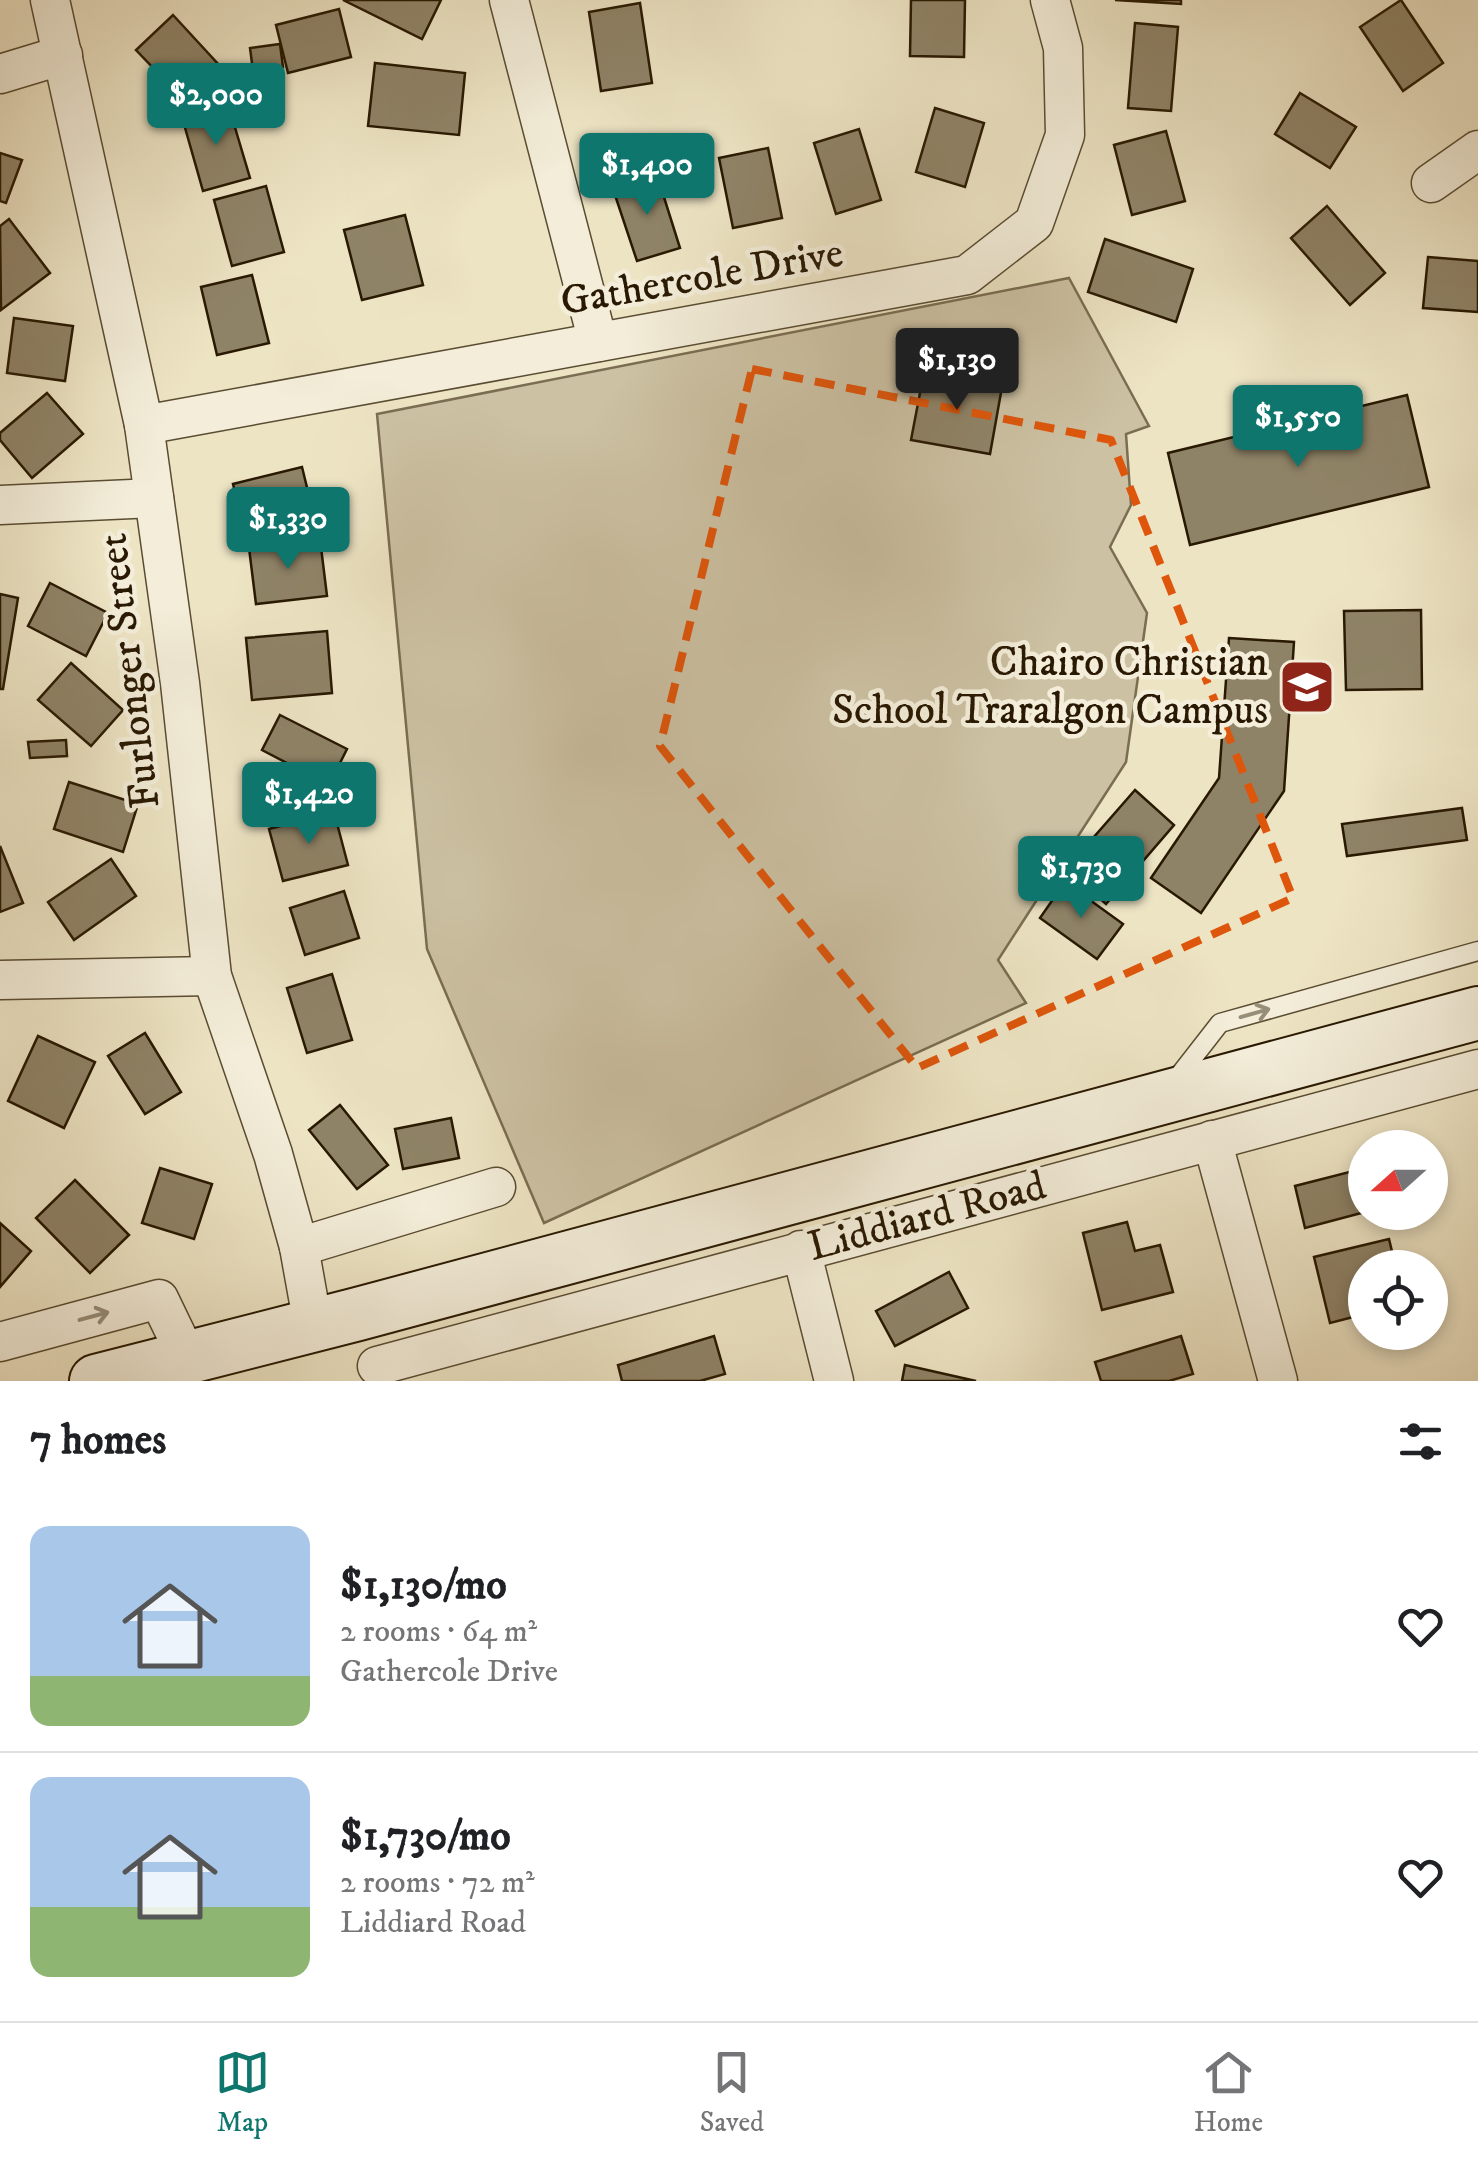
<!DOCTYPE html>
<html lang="en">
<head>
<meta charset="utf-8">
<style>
	body { margin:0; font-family:"IM FELL DW Pica",serif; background:#f6f6f6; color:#202124; height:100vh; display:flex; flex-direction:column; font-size:38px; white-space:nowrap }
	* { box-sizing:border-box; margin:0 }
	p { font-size:32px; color:#757577 }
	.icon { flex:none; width:55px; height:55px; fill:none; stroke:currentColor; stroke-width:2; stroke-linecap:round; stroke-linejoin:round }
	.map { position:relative; height:1381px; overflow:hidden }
	.details { display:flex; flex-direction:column; background:#fff; flex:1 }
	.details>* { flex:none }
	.needle { width:65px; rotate:249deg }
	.tools { position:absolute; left:1348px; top:1130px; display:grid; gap:20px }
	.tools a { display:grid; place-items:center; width:100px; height:100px; border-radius:50%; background:#fff; box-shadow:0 5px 15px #0003; font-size:50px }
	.price { position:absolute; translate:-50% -85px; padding:0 22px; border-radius:10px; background:#0f766e; color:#fff; font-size:32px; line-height:65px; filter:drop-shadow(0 2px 5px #0008) }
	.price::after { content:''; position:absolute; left:50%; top:60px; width:30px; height:22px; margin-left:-15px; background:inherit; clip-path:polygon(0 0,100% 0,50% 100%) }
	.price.current { background:#222; color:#fff }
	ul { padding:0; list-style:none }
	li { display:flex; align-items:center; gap:30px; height:250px; padding:0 30px }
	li+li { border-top:2px solid #e0e0e0 }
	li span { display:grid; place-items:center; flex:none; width:280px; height:200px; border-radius:20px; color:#555 }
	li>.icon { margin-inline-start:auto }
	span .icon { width:120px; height:120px; fill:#fffc; stroke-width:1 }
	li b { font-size:42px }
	h2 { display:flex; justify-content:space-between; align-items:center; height:120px; padding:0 30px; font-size:42px }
	.dock { display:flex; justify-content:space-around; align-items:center; height:140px; border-top:2px solid #e0e0e0; background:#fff; font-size:28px; color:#757577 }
	.dock a { display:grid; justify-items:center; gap:5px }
	.dock .current { color:#0f766e }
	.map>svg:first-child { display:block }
</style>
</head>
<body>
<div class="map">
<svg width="1478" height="1381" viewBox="0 0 1478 1381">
	<rect width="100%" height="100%" fill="#ede4c4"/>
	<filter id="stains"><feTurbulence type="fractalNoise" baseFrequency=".002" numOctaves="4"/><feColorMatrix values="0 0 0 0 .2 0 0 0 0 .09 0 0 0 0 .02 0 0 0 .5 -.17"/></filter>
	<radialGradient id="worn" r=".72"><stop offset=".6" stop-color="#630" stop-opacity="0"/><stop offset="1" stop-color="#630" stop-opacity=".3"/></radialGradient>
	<path fill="#ccc1a3" stroke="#7a6d52" stroke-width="2.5" d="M1069 278 1149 426 1126 434 1131 505 1110 547 1147 613 1126 762 998 960 1026 1003 544 1223 427 949 377 414Z"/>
	<g fill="#8f8367" stroke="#291902" stroke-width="2.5">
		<path d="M343 0H441L422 39Z"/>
		<path d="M911 0H965L964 57 910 56Z"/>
		<path d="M1115 0H1181V4Z"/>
		<path d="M1401 0 1443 63 1403 91 1360 27Z"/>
		<path d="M640 3 652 83 601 91 589 12Z"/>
		<path d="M339 9 351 57 288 73 276 25Z"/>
		<path d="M173 15 219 65 183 99 136 50Z"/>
		<path d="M1135 23 1178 27 1171 111 1128 108Z"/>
		<path d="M280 44 283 67 253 71 250 48Z"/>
		<path d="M375 63 465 73 459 135 368 126Z"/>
		<path d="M1300 93 1356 127 1330 168 1275 134Z"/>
		<path d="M228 104 250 178 203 191 182 117Z"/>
		<path d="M935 108 984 123 965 187 916 172Z"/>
		<path d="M859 129 881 200 836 214 814 143Z"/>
		<path d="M1166 131 1185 201 1132 215 1114 145Z"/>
		<path d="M768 148 782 218 733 228 719 158Z"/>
		<path d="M0 153 22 160 6 203 0 201Z"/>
		<path d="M657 175 680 248 637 261 613 189Z"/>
		<path d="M266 186 284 252 232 266 214 200Z"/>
		<path d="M1327 206 1385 273 1350 305 1291 238Z"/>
		<path d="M405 215 423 285 362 300 344 230Z"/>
		<path d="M9 219 50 273 1 310 0 226Z"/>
		<path d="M1105 239 1193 269 1176 322 1088 292Z"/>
		<path d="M1428 257 1478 261V312L1423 308Z"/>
		<path d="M252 275 269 343 217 355 201 287Z"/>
		<path d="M14 318 73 326 65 381 7 373Z"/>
		<path d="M924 372 1002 387 990 454 911 440Z"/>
		<path d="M47 393 83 434 32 478 0 440V433Z"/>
		<path d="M1407 395 1429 487 1190 545 1168 453Z"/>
		<path d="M302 467 313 512 244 529 233 484Z"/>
		<path d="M320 539 327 596 256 604 249 548Z"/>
		<path d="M50 583 108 613 86 656 28 626Z"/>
		<path d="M0 594 18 598 3 689H0Z"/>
		<path d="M1421 610 1422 689 1346 690 1344 611Z"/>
		<path d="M327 631 332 693 252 700 246 638Z"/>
		<path d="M1229 638 1294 642 1284 791 1201 913 1151 878 1219 778Z"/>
		<path d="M71 663 123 710 91 746 38 700Z"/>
		<path d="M280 715 347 749 329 785 262 750Z"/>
		<path d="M66 740 67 756 30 758 28 742Z"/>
		<path d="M69 782 138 804 123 852 54 829Z"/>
		<path d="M1135 790 1174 825 1106 904 1066 869Z"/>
		<path d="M1462 808 1467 840 1347 856 1342 824Z"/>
		<path d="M334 812 348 865 283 881 269 829Z"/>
		<path d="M0 846 23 903 0 912Z"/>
		<path d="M111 859 136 896 74 940 48 902Z"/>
		<path d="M1065 882 1123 924 1097 959 1040 918Z"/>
		<path d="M344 891 359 938 305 955 290 908Z"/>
		<path d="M332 974 352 1040 307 1053 287 988Z"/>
		<path d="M145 1033 181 1092 145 1114 108 1056Z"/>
		<path d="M38 1036 95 1062 64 1128 8 1101Z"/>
		<path d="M340 1105 388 1165 357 1189 309 1130Z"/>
		<path d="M451 1118 459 1158 403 1169 395 1129Z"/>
		<path d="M160 1168 212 1184 194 1239 142 1223Z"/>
		<path d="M1365 1168V1212L1305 1228 1295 1186Z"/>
		<path d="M75 1180 129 1235 90 1273 36 1218Z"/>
		<path d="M1127 1222 1135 1251 1160 1245 1173 1292 1102 1310 1083 1233Z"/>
		<path d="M0 1223 31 1251 0 1287Z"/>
		<path d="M1389 1239 1396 1268H1365V1314L1330 1323 1314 1257Z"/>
		<path d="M949 1272 968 1308 895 1346 876 1311Z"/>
		<path d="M714 1336 725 1374 700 1381H622L618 1365Z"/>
		<path d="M1181 1336 1193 1374 1169 1381H1101L1095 1362Z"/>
		<path d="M905 1365 976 1381H902Z"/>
	</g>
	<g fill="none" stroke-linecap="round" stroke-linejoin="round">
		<g stroke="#5a4c32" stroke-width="21">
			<path id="lane" d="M1174 1082 1220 1023 1478 951"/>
		</g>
		<g stroke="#5a4c32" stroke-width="41">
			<g id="street">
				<path d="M50 0 144 425 180 683 212 976 273 1154 299 1247 313 1325"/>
				<path d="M509 0 598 342"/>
				<path d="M0 74 63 55"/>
				<path d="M1431 183 1478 150"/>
				<path d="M144 425 967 275 1034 223 1065 135 1063 48 1050 0"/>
				<path d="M0 505 154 498"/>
				<path d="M0 980 212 976"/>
				<path d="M1212 1140 1278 1381"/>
				<path d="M299 1247 496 1187"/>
				<path d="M801 1250 834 1381"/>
				<path d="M0 1342 159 1299 187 1357"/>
				<path d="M377 1366 1478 1069"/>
			</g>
		</g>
		<g stroke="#291902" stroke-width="56">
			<path id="secondary" d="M96 1381 358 1314 1478 1013"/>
		</g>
		<use href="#lane" stroke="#f3edd9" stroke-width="18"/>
		<use href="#street" stroke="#f3edd9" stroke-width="38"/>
		<use href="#secondary" stroke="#f3edd9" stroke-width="52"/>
	</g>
	<defs><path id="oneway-shaft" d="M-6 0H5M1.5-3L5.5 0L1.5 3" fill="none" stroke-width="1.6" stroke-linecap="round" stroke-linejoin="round" transform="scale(2.5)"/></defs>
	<g stroke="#988e78">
		<use href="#oneway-shaft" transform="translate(1255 1013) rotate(-16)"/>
		<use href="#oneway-shaft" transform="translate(94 1316) rotate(-15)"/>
	</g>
	<path fill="none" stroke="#de560c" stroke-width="8" stroke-dasharray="20 12" stroke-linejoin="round" d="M752 369 1111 440 1293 898 917 1068 660 746Z"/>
	<defs>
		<g id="school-square" transform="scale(2.875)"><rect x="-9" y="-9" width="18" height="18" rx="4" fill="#8f2418" stroke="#f3edd9"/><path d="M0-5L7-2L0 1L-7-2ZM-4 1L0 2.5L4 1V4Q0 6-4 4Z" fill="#fff"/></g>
	</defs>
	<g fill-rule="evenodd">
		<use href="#school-square" x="1307" y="687"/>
	</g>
	<g text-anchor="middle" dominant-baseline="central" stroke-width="9" stroke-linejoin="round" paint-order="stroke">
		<g font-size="42" fill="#291902" stroke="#f3edd9">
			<text transform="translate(702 278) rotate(-10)">Gathercole Drive</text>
			<text transform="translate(130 671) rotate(-97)">Furlonger Street</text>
			<text transform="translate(927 1217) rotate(-15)">Liddiard Road</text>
		</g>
		<g font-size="42" fill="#291902" stroke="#f3edd9" text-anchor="end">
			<text x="1268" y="663">Chairo Christian<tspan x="1268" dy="48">School Traralgon Campus</tspan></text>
		</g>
	</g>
	<rect width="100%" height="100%" filter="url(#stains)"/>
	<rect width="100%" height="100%" fill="url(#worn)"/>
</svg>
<div class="tools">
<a><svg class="needle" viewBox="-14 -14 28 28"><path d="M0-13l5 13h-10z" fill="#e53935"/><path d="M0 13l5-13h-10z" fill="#757577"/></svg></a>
<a><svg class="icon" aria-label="locate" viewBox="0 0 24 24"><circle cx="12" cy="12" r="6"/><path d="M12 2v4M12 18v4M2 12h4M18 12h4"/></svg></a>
</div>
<b class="price" style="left:216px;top:148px">$2,000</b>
<b class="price" style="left:647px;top:218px">$1,400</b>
<b class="price current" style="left:957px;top:413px">$1,130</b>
<b class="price" style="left:1298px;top:470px">$1,550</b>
<b class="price" style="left:288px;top:572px">$1,330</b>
<b class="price" style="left:309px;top:847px">$1,420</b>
<b class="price" style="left:1081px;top:921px">$1,730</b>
</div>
<section class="details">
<h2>7 homes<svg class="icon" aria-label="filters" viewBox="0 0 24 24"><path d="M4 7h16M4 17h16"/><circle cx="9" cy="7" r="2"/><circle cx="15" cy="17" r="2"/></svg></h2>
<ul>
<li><span style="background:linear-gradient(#a9c7e8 75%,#8fb573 0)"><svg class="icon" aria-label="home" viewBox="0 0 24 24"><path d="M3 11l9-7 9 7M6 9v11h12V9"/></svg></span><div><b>$1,130/mo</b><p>2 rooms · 64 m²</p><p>Gathercole Drive</p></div><svg class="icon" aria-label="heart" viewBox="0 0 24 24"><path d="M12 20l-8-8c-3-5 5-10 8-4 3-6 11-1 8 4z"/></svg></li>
<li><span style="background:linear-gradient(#a9c7e8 65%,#8fb573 0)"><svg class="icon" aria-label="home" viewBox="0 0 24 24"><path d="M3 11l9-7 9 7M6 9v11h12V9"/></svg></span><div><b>$1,730/mo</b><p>2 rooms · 72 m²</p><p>Liddiard Road</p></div><svg class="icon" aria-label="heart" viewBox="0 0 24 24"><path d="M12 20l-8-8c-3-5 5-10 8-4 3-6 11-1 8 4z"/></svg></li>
</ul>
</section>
<nav class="dock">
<a class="current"><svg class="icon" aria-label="map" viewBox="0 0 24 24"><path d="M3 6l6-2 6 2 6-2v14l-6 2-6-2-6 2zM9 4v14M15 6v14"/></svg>Map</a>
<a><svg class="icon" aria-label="saved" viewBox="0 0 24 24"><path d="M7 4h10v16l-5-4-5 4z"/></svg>Saved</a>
<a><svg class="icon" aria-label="home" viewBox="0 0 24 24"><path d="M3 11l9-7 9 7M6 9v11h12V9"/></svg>Home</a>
</nav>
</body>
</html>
